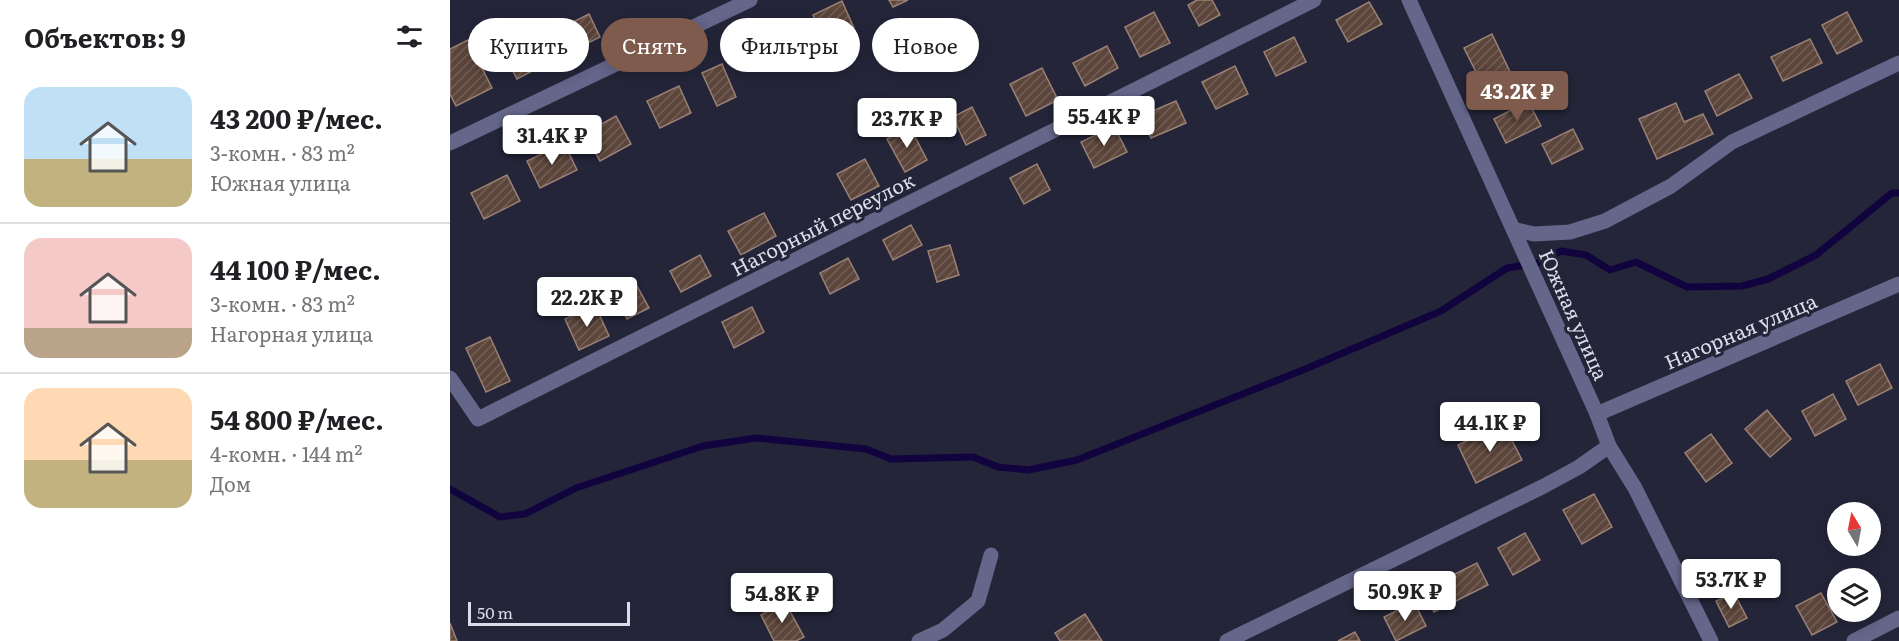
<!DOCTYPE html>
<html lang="ru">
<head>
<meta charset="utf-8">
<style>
	body { margin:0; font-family:Literata,serif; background:#f2f2f2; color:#202124; height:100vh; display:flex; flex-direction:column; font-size:22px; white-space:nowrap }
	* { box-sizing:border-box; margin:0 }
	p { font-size:20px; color:#757577 }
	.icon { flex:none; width:33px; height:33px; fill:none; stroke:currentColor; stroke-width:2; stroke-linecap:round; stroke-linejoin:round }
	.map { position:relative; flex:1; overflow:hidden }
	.sheet { display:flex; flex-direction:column; background:#fff; width:450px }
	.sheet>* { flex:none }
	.guide { position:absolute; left:18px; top:18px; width:570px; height:54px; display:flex; gap:12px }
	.needle { width:39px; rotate:350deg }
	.controls { position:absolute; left:1377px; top:502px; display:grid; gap:12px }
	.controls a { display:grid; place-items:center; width:54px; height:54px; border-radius:50%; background:#fff; box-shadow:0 3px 15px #0003; font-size:30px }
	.scale { position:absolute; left:18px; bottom:15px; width:162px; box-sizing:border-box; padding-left:6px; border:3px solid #dcddea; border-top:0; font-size:16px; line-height:21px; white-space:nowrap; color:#dcddea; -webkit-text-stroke:4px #242539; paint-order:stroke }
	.price { position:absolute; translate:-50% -51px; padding:0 14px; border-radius:6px; background:#fff; color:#222; font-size:20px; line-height:39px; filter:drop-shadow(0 2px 3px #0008) }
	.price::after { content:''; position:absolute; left:50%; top:36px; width:18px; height:14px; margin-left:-9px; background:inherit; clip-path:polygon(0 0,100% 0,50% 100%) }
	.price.selected { background:#7e5b4c; color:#fff }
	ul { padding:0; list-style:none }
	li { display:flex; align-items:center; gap:18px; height:150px; padding:0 24px }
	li+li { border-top:2px solid #e0e0e0 }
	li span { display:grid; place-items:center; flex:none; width:168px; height:120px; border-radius:18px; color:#555 }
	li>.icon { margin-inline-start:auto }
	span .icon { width:72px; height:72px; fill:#fffc; stroke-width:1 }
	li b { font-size:26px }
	h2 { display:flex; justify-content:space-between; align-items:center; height:72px; padding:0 24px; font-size:26px }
	.tag { padding:0 21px; border-radius:27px; background:#fff; box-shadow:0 3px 15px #0003; font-size:21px; line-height:54px }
	.tag.selected { background:#7e5b4c; color:#fff }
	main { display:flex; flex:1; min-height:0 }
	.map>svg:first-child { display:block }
</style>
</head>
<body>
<main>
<section class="sheet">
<h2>Объектов: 9<svg class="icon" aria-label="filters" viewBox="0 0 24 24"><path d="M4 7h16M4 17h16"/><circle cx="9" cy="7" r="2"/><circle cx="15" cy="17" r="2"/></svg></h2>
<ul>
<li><span style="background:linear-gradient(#bfe0f5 60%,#c2b280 0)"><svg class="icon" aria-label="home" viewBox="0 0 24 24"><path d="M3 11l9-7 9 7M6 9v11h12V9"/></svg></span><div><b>43 200 ₽/мес.</b><p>3-комн. · 83 m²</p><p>Южная улица</p></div></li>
<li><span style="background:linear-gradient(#f6c9c9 75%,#b9a48a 0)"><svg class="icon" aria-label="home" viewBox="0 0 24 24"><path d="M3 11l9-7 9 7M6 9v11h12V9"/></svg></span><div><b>44 100 ₽/мес.</b><p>3-комн. · 83 m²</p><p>Нагорная улица</p></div></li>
<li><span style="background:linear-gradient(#ffd9b3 60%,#c2b280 0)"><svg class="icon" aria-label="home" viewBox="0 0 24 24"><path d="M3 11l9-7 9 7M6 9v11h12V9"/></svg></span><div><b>54 800 ₽/мес.</b><p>4-комн. · 144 m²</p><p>Дом</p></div></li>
</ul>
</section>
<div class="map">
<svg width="1449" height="641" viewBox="0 0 1449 641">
	<defs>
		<pattern id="building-hatch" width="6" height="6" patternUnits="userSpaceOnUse" patternTransform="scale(1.5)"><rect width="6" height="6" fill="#5c453b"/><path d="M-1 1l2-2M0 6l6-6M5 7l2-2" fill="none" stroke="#735f58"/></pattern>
	</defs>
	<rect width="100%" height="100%" fill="#242539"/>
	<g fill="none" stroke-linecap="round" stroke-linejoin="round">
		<path stroke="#11043e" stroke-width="7" d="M0 489 50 517 75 514 126 488 253 446 306 438 416 449 441 459 523 457 548 467 578 470 627 460 853 370 991 311 1057 268 1087 263 1111 251 1136 255 1160 270 1186 262 1237 287 1292 286 1318 279 1366 255 1442 193H1449"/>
	</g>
	<g fill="url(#building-hatch)" stroke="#9b8175" stroke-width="1.5">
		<path d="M439 0H458L443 7Z"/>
		<path d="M747 0H762L770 15 749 26 738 5Z"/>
		<path d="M392 1 404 28 375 41 363 15Z"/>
		<path d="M919 2 932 24 898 42 886 20Z"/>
		<path d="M704 12 720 43 690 57 675 27Z"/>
		<path d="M1397 12 1412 41 1387 54 1372 25Z"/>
		<path d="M139 14 150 37 124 50 113 27Z"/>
		<path d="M336 22 355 62 336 70 331 59 315 66 302 38Z"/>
		<path d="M77 34 87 52 79 57 86 69 67 79 51 48Z"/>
		<path d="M1042 34 1061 74 1034 88 1014 48Z"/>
		<path d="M844 37 856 62 826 76 814 52Z"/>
		<path d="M1360 39 1372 63 1333 81 1321 57Z"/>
		<path d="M18 40 42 88 6 106 0 94V49Z"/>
		<path d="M657 46 668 68 635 86 623 63Z"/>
		<path d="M272 64 286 97 267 106 252 73Z"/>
		<path d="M785 66 798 94 766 109 752 82Z"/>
		<path d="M592 68 608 100 576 116 560 84Z"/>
		<path d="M1289 74 1302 98 1267 116 1255 91Z"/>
		<path d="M229 86 241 113 210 128 197 101Z"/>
		<path d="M726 101 736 123 701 138 691 116Z"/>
		<path d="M1078 101 1091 126 1056 143 1044 119Z"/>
		<path d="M1226 103 1234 122 1253 114 1263 134 1207 159 1189 119Z"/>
		<path d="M522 107 536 135 516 145 503 117Z"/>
		<path d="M166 116 181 144 150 161 135 133Z"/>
		<path d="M664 126 677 152 644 168 631 142Z"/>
		<path d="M460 127 477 160 455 172 437 139Z"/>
		<path d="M1123 129 1133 149 1102 164 1092 144Z"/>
		<path d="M114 143 127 170 90 188 77 161Z"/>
		<path d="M415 159 429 186 401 200 387 174Z"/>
		<path d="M587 164 600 190 574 204 560 178Z"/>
		<path d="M57 175 70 201 34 219 21 193Z"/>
		<path d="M314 213 326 236 291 255 278 231Z"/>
		<path d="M461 225 472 245 443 260 433 240Z"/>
		<path d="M500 245 509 275 487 282 478 251Z"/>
		<path d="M250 255 261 276 231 292 220 271Z"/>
		<path d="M398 258 409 279 380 294 370 273Z"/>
		<path d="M186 284 199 308 177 319 165 296Z"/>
		<path d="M145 305 159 336 129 350 115 319Z"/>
		<path d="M302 307 314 332 284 348 272 322Z"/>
		<path d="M40 337 60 381 36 392 16 348Z"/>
		<path d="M1430 364 1442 388 1408 405 1396 381Z"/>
		<path d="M1383 394 1396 419 1365 436 1352 411Z"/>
		<path d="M1317 410 1341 439 1320 457 1295 429Z"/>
		<path d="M1053 423 1072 460 1026 483 1008 445Z"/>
		<path d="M1261 434 1282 463 1256 482 1235 453Z"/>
		<path d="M1144 494 1162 527 1132 544 1113 510Z"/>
		<path d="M1075 533 1090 560 1063 575 1048 548Z"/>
		<path d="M1027 563 1038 585 984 612 973 590Z"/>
		<path d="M1284 593 1297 618 1279 627 1266 601Z"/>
		<path d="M1371 593 1387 622 1362 635 1346 606Z"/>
		<path d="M335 602 354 637 346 641H324L311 615Z"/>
		<path d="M964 602 976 626 946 641 934 617Z"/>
		<path d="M635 614 652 641H610L605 633Z"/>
		<path d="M0 623 7 641H0Z"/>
		<path d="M905 632 910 641H888Z"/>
	</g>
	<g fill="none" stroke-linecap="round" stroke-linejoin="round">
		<g stroke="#64668a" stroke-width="15">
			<path d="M959 0 1147 414 1159 446 1185 488 1261 641"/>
			<path d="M0 143 300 0"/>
			<path d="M1063 229 1084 234 1120 232 1155 221 1221 186 1282 142 1449 63"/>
			<path d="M0 378 28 419 864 0"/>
			<path d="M1147 414 1449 284"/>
			<path d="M469 641 493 630 528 601 541 555"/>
			<path d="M777 641 1094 486 1129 467 1159 446"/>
			<path d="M1404 641 1449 618"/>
		</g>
	</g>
	<g text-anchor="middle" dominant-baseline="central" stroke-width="6" stroke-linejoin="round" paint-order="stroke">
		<g font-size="20" fill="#dcddea" stroke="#242539">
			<text transform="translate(372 223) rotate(-27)">Нагорный переулок</text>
			<text transform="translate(1125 314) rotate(66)">Южная улица</text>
			<text transform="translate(1290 330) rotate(-23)">Нагорная улица</text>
		</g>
	</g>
</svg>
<div class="controls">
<a><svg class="needle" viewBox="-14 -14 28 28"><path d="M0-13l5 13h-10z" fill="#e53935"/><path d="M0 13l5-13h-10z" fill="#757577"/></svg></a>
<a><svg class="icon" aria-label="layers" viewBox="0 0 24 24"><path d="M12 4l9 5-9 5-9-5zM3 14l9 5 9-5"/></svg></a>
</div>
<div class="scale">50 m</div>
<b class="price selected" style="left:1067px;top:122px">43.2K ₽</b>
<b class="price" style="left:654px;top:147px">55.4K ₽</b>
<b class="price" style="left:457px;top:149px">23.7K ₽</b>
<b class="price" style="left:102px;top:166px">31.4K ₽</b>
<b class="price" style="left:137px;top:328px">22.2K ₽</b>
<b class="price" style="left:1040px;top:453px">44.1K ₽</b>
<b class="price" style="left:1281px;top:610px">53.7K ₽</b>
<b class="price" style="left:955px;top:622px">50.9K ₽</b>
<b class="price" style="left:332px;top:624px">54.8K ₽</b>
<div class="guide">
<a class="tag">Купить</a>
<a class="tag selected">Снять</a>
<a class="tag">Фильтры</a>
<a class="tag">Новое</a>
</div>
</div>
</main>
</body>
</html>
